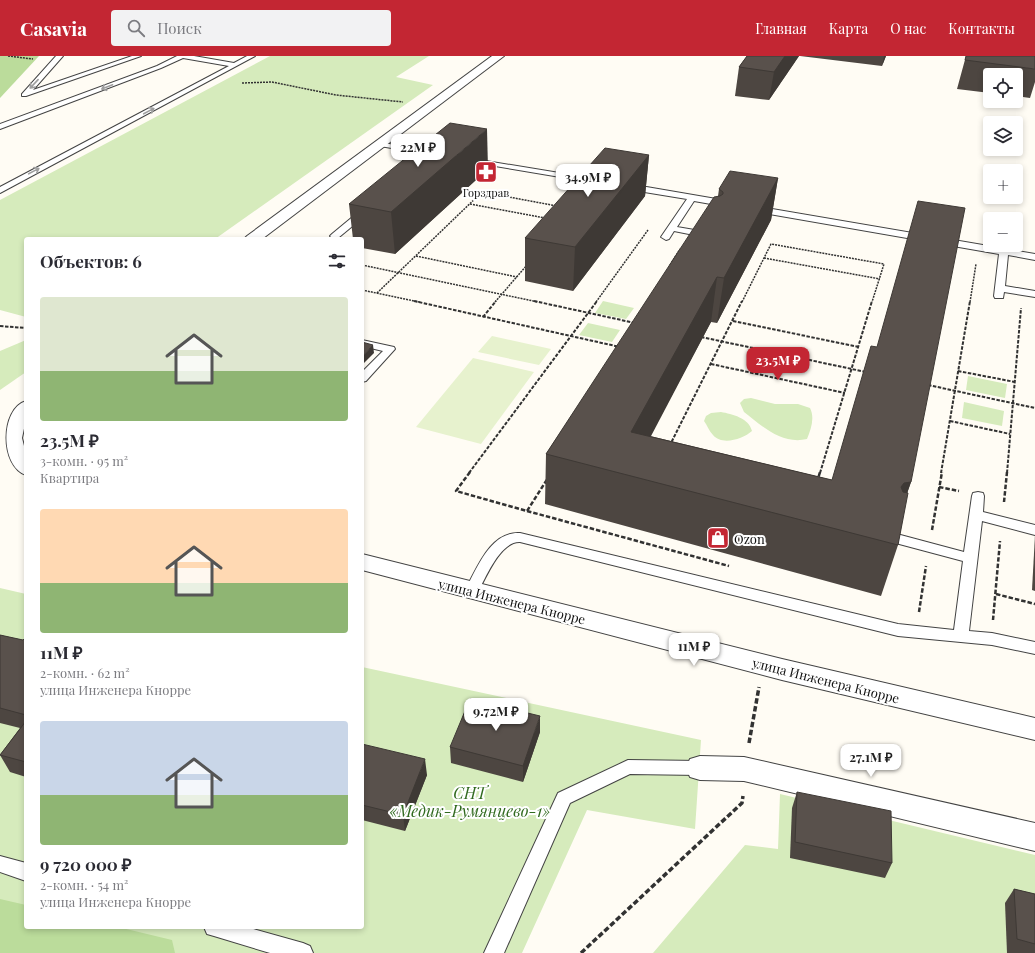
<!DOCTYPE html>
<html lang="ru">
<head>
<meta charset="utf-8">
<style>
	body { margin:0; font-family:"Playfair Display",serif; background:#f2f2f3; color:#2b2b33; height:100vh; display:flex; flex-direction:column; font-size:15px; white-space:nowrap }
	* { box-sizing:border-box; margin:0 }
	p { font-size:13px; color:#7c7c81 }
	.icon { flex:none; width:22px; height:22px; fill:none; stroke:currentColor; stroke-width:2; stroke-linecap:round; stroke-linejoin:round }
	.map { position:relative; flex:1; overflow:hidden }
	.side { position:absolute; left:24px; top:181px; width:340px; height:692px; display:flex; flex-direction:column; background:#fff; border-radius:4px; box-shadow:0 2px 6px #0003 }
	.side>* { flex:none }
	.tools { position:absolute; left:983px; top:12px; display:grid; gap:8px }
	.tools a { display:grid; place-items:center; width:40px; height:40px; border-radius:4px; background:#fff; box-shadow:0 2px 6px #0003; font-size:20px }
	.price { position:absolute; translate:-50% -34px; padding:0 9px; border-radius:8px; background:#fff; color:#222; font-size:13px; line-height:26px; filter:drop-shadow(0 1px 2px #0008) }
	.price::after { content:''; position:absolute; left:50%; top:24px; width:12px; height:9px; margin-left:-6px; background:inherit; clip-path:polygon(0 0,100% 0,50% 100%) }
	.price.on { background:#c32633; color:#fff }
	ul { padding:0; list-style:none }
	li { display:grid; align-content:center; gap:8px; height:212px; padding:0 16px }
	li span { display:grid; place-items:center; height:124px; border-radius:4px; color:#555 }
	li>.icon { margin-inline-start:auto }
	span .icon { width:72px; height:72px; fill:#fffc; stroke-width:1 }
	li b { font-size:17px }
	h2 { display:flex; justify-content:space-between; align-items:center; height:48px; padding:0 16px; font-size:17px }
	header { display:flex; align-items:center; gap:24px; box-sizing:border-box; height:56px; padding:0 20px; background:#c32633; color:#fff }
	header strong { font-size:19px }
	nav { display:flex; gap:22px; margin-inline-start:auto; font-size:14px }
	.search { width:280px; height:36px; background:#f2f2f3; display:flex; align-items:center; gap:10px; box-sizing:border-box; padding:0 14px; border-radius:4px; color:#7c7c81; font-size:15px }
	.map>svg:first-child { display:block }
</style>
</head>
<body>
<header>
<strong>Casavia</strong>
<div class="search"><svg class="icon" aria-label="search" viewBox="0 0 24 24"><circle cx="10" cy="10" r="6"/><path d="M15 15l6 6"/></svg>Поиск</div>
<nav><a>Главная</a><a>Карта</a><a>О нас</a><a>Контакты</a></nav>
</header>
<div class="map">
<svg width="1035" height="897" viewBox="0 0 1035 897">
	<rect width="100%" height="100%" fill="#fffcf4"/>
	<g fill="#d6ebbc">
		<path d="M270 0H429L396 21 433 29 215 183H26V261L0 254V144Z"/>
		<path d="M603 245 634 252 626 263 595 257Z"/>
		<path d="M588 267 620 274 612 286 579 279Z"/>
		<path d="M26 284V316L0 334V295Z"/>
		<path d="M968 320 1007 328 1005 342 966 334Z"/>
		<path d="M751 342 775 348H798L810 352C815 362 811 373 807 383 782 389 762 370 744 356L740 347 744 343Z"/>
		<path d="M964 346 1004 355 1002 370 962 362Z"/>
		<path d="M721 356C732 358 749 362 752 375 743 383 722 390 713 379 709 375 707 369 704 365L706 360 711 357Z"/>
		<path d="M0 532 26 538V865L0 857Z"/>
		<path d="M362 611 701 684 695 773 587 754 522 897H132L46 871H362Z"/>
		<path d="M780 738 1035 799V897H653L745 789 778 793Z"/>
	</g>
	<g fill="#bbdc9b">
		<path d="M0 0H39L0 42Z"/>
		<path d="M0 843 26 849V871H118L172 884 175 897H0Z"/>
	</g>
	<g fill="#e7f2ce">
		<path d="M492 280 551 293 539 309 478 296Z"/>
		<path d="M473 302 534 316 481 388 416 371Z"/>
	</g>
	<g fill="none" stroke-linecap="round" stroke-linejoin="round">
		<g stroke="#434343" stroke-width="2">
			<g id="service">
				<path d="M56 0H63L33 34 132 0H141L26 40H22V38Z"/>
				<path d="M177 0H194L234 7 247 0H255L0 137V131L229 10 183 2 161 12 0 73V68L157 10Z"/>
				<path d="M377 86 432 95 436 97 432 99 380 90 376 88Z"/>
				<path d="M468 102 596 123 600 125 596 127 471 106 467 104Z"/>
				<path d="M629 128 728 145 732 148 728 151 694 145 677 171 712 177 714 179 712 181 709 182 674 175 669 183 666 184 661 181 687 143 626 133 625 131Z"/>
				<path d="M755 150 1035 198V204L1008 199 1005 230 1035 235V241L1004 236 1003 242H995L994 240 999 198 752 155 751 153Z"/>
				<path d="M364 153 368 156 367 158 338 182H332L330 180 332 178 361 154Z"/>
				<path d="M362 284 394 291 395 293 366 325 362 326V316L383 295 362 290Z"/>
				<path d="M978 436 983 437 984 440 983 456 1035 469V479L982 465 969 575 992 577 1035 586V598L992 589 898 580 520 486C500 485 485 523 477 538L472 539 467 538 465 534C477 513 490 475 520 477L898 568 954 574 963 505 888 485 886 482 888 479 893 477 964 496 972 440 973 437Z"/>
				<path d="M628 704 700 705 706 707 708 712 706 717 700 719 630 718 570 747 504 897H484L558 737Z"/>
				<path d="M0 800 26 807V825L0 816Z"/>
				<path d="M204 871H246L303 887 310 890 313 897H270L214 880 207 878Z"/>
			</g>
		</g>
		<g stroke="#434343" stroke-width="2">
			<g id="minor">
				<path d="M492 0H504L262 183H244L247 180Z"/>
				<path d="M26 345V363L22 382 26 398V419C0 410 0 353 26 345Z"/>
				<path d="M362 498 782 603 1035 662V684L782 624 362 514Z"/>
				<path d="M700 700 744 701 1035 767V795L744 725 700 724 690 721 686 712 690 703Z"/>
			</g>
		</g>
		<g stroke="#323232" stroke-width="1.5" stroke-dasharray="2 1" stroke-linecap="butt">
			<path d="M8 0 33 3"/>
			<path d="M242 27 272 26 336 39 403 46"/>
			<path d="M470 148 545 162"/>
			<path d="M416 200 517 221"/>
			<path d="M764 202 880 223"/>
			<path d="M362 209 538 246"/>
			<path d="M670 209 680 193"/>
			<path d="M362 234 419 246"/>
			<path d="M377 237 482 136 557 150"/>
			<path d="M495 246 527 209"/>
			<path d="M596 246 648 174"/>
			<path d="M742 246 771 188 884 208 872 246"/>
			<path d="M970 246 976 208"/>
		</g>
		<g stroke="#323232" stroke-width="2" stroke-dasharray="3.5 1.5" stroke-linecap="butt">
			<path d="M414 245 620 291"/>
			<path d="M534 245 635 267"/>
			<path d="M483 261 496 245"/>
			<path d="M733 265 859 291"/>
			<path d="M0 270 26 272"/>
			<path d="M701 281 866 316"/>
			<path d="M711 308 845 337"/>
			<path d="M958 315 1015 326"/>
			<path d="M928 329 1035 352"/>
			<path d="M950 365 1010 378"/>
			<path d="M469 417 597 245"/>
			<path d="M656 417 742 245"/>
			<path d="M820 417 872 245"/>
			<path d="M941 417 970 245"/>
			<path d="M1007 417 1021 252"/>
		</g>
		<g stroke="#323232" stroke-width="2.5" stroke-dasharray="4.5 2" stroke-linecap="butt">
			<path d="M470 416 456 435 527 455 548 422"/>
			<path d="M657 416 655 420 807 459 820 416"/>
			<path d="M939 431 959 435"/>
			<path d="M1004 446 1007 416"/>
			<path d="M527 455 729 510"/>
			<path d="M932 474 942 416"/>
			<path d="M996 538 1035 548"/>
			<path d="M919 556 926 510"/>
			<path d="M993 564 1000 485"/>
		</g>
		<g stroke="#323232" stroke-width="3.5" stroke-dasharray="5.5 2.5" stroke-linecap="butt">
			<path d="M749 687 759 631"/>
			<path d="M581 897 742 747 743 740"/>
		</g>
		<use href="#service" fill="#fff" fill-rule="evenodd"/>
		<use href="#minor" fill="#fff" fill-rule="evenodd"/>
	</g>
	<g fill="#4d4641">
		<path d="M747 0H799L769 44 735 40 739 11Z"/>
		<path d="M800 0H886L882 10Z"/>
		<path d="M966 0 1035 13V26L1030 42 1016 40V19H990V37L957 33Z"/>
		<path d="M425 87 488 113 395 198 362 192V183H353L349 148 425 93Z"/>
		<path d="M649 99 645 140 573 235 525 225V182Z"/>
		<path d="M778 122 771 164 717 267 711 266 650 380 832 424 911 426 907 437 898 489 881 540 545 448 546 398 718 140 719 133Z"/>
		<path d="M1035 479V535L1032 534Z"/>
		<path d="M0 579 23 584 26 581V721L10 716 0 699 20 672 0 667Z"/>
		<path d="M540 676 523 726 451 707 450 691Z"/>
		<path d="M362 688 427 719 405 775 362 764Z"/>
		<path d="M797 736 892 807 885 822 790 802 792 752Z"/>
		<path d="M1014 833 1035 838V897H1007L1005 847Z"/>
	</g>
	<g fill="#3e3935">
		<path d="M785 0H799L769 44 774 16Z"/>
		<path d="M884 0H886L882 10Z"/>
		<path d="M487 73 488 113 395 198 391 156Z"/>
		<path d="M649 99 645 140 573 235 575 191Z"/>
		<path d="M778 122 771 164 717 267 724 222Z"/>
		<path d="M717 221 711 266 630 420 631 376Z"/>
		<path d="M373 289 374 297 362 309V301Z"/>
		<path d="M911 426 894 476 901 431 904 427Z"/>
		<path d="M540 660V676L523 726V710Z"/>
		<path d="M425 703 427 719 405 775 403 759Z"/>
	</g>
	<g fill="#59514c" stroke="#3e3935">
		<path d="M747 0H785L774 16 739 11Z"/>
		<path d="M966 0H1035V13L965 4Z"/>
		<path d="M450 67 487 73 391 156 349 148 418 92 425 93 427 89 425 87Z"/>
		<path d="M605 92 649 99 575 191 525 182Z"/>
		<path d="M730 115 778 122 724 222 717 221 631 376 832 424 871 290 877 291 918 145 965 152 911 426 904 427 901 431 903 436 908 437 898 489 546 398 714 141 720 140 723 138V136L719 133Z"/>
		<path d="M362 286 373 289 362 301Z"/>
		<path d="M0 579 23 584 26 581V659L0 652Z"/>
		<path d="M470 643 540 660 523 710 450 691Z"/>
		<path d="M26 665V706L0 699Z"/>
		<path d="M362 688 425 703 403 759 362 749Z"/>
		<path d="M797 736 891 755 892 807 795 786Z"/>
		<path d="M1014 833 1035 838V888L1017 883Z"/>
	</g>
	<defs><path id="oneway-shaft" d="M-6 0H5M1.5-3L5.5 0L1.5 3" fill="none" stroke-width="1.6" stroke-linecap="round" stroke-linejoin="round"/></defs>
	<g stroke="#9f9f9f">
		<use href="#oneway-shaft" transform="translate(34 28) rotate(133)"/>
		<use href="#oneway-shaft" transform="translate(107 31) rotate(159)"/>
		<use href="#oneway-shaft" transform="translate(149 55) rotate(-28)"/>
		<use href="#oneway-shaft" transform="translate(34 115) rotate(-28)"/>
	</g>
	<defs>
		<g id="pharmacy-square" transform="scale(1.15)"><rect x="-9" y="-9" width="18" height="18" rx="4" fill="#c32633" stroke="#fff"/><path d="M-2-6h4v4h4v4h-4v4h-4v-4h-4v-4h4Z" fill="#fff"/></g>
		<g id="shop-square" transform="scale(1.15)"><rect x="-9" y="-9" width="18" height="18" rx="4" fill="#c32633" stroke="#fff"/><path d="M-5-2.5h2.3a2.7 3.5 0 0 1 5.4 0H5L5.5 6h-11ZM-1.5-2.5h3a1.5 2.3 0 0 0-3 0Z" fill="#fff"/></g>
	</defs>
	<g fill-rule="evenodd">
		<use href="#pharmacy-square" x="486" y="116"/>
		<use href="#shop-square" x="718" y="482"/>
	</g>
	<g text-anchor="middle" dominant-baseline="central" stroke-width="4" stroke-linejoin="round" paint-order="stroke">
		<g font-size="11" fill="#101010" stroke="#fff">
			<text x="486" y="136">Горздрав</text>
		</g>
		<g font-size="13" fill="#101010" stroke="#fff" text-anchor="start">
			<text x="734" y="482">Ozon</text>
		</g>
		<g font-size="13" fill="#101010" stroke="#fff">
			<text transform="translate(512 545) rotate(14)">улица Инженера Кнорре</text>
			<text transform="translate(826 624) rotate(14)">улица Инженера Кнорре</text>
		</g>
		<g font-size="16" font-style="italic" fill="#316a1f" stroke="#fff">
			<text x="470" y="736">СНТ<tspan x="470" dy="18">«Медик-Румянцево-1»</tspan></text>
		</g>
	</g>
</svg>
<div class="tools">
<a><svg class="icon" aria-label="locate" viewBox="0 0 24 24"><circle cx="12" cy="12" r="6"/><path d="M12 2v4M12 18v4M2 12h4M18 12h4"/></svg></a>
<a><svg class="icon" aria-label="layers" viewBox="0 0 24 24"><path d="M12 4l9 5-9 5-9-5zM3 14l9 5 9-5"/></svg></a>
<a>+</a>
<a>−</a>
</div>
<b class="price" style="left:418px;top:112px">22M ₽</b>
<b class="price" style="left:588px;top:142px">34.9M ₽</b>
<b class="price on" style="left:778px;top:325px">23.5M ₽</b>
<b class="price" style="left:694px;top:611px">11M ₽</b>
<b class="price" style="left:496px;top:676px">9.72M ₽</b>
<b class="price" style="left:871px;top:722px">27.1M ₽</b>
<section class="side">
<h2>Объектов: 6<svg class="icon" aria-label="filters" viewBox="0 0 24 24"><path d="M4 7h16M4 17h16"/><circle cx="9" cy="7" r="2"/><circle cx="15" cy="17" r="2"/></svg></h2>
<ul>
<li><span style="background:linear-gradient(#dfe7d0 60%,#8fb573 0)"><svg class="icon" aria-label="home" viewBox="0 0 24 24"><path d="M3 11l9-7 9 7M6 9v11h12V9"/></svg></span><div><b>23.5M ₽</b><p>3-комн. · 95 m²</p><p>Квартира</p></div></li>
<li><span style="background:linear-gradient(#ffd9b3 60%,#8fb573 0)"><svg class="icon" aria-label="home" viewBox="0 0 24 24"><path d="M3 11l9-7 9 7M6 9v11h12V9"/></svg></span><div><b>11M ₽</b><p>2-комн. · 62 m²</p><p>улица Инженера Кнорре</p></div></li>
<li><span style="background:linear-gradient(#c9d6e8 60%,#8fb573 0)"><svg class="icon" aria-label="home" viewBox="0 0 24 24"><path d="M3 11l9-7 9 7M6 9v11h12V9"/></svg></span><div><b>9 720 000 ₽</b><p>2-комн. · 54 m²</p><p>улица Инженера Кнорре</p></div></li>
</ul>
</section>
</div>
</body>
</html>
